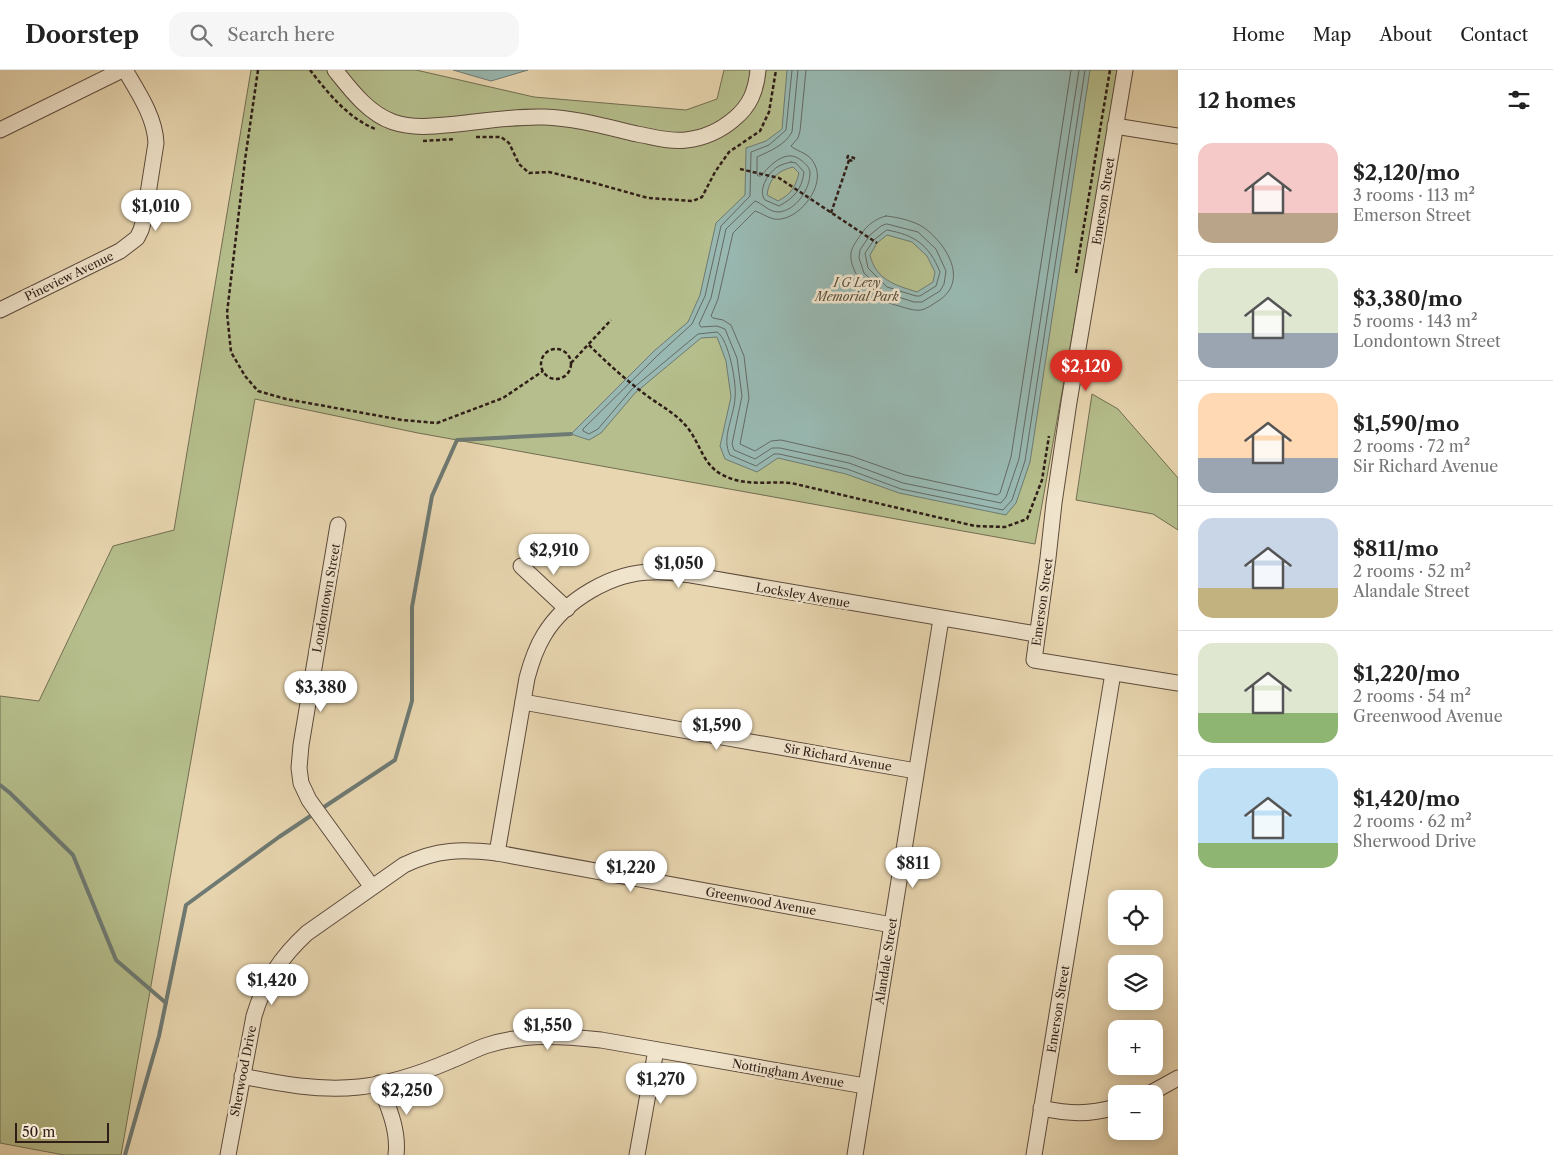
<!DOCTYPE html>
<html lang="en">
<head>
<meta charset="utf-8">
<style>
	body { margin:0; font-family:"Libre Caslon Text",serif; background:#f6f6f6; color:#222; height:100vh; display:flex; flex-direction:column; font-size:19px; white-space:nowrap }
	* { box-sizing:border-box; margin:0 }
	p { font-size:16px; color:#767676 }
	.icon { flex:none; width:28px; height:28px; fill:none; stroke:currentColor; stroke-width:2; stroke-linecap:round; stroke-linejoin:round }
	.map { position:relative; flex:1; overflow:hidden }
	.details { display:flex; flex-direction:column; background:#fff; width:375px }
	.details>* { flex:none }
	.tools { position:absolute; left:1108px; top:820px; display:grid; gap:10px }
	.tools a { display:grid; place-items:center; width:55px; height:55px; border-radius:10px; background:#fff; box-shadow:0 2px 12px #0003; font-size:25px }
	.scale { position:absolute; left:15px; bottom:12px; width:94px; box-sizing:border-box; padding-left:5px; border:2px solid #2f1d17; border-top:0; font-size:14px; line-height:18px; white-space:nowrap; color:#2f1d17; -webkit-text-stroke:4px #f0e4cc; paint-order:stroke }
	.price { position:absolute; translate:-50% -42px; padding:0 11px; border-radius:18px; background:#fff; color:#222; font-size:16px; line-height:32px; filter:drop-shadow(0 1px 2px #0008) }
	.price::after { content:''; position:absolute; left:50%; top:30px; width:15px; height:11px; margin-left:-8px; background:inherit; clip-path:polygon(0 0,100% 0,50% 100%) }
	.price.on { background:#d93025; color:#fff }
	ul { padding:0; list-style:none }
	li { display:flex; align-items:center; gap:15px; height:125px; padding:0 20px }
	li+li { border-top:1px solid #e0e0e0 }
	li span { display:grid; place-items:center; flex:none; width:140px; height:100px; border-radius:15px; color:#555 }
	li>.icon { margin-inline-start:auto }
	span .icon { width:60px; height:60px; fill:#fffc; stroke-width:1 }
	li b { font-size:21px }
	h2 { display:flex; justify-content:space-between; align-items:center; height:60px; padding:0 20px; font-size:21px }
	header { display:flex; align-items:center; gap:30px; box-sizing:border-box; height:70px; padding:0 25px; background:#fff; border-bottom:1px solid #e0e0e0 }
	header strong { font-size:24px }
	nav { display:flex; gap:28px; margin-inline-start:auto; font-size:18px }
	.search { width:350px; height:45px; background:#f6f6f6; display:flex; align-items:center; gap:12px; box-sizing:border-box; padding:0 18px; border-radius:15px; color:#767676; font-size:19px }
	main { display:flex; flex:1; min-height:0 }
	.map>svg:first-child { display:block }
</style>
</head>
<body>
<header>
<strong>Doorstep</strong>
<div class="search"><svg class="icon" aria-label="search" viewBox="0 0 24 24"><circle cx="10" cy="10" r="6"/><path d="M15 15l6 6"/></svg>Search here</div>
<nav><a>Home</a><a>Map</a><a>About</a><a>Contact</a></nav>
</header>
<main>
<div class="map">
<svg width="1178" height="1085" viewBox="0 0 1178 1085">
	<rect width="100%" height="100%" fill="#e8d6b0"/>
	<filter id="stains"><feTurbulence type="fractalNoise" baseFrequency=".004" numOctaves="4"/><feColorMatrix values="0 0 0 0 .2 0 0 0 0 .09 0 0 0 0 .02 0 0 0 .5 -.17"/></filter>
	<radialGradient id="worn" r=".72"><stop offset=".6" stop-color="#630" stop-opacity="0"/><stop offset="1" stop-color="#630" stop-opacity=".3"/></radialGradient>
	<g fill="#b5be8c" stroke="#726e52">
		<path d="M251 0H416L534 27 686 40 717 29 724 0H1117L1098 120 1035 474 418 363 255 329 121 1085H64L0 1073V626L39 631 113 476 174 460Z"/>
		<path d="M1092 324 1118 339 1178 408V460L1153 444 1076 430Z"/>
	</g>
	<g fill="#98b8b1" stroke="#6e7a73" fill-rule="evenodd">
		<path d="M453 0H528L491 11Z"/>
		<path d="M787 0H1090L1030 392 1016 433 1006 445 899 423 846 404 778 388 757 402 725 389 720 376 731 327 726 291 717 267 701 268 635 323 601 363 589 370 571 364 654 281 688 252 700 225 716 153 745 125 746 78 766 71 782 59ZM793 97 799 103C795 118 791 124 778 131L767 125C769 109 777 101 793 97ZM887 165 912 172 927 186 935 202 933 212 917 222C895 215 876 210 870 185L877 173Z"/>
	</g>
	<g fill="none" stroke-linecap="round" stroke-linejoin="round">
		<g stroke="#646a64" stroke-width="1">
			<path d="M792 0 786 60 769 75 751 82 750 126 721 156 705 226 692 254 658 285 583 359V361L589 364 598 359 632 319 698 264 717 262C729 269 737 315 735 328 734 347 721 368 730 385L756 396 774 384H779L847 399 901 419 1003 440 1012 430 1025 391 1085 0"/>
			<path d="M798 0 792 62C785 75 770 81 757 87V104L758 106H761C770 95 787 77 802 91 806 94 810 98 810 103 810 119 796 141 778 142 769 142 762 133 755 131L726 159 711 228 699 254 701 257 717 256 725 259 737 288 742 326 732 374 734 380 755 389 772 378H780L849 393 903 413 1001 433 1006 427 1019 389 1079 0"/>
			<path d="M806 0 800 61 798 68 791 76C799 83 809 82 815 95 825 115 802 146 781 149 772 151 764 144 755 141L733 163 718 229 711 246 713 248 723 250 731 255 744 286 749 328 740 374 755 381 771 371 781 370 851 386 905 405 997 425 1000 423 1011 387 1071 0"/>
			<path d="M791 92 796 93 804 102C802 119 794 128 779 136L765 130C757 120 769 101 779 96 783 94 787 93 791 92Z"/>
			<path d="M886 146C897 147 914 151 923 157 946 173 970 211 938 231 933 234 927 239 921 240 914 241 906 238 899 236 893 234 886 233 881 229 867 221 849 201 851 183 852 176 858 169 862 163 867 155 877 148 886 146Z"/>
			<path d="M887 154 918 162 936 179 946 201 944 214 940 221 922 232H914L885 223 864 203 859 188 860 180 870 165 881 156Z"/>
			<path d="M887 160C915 165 929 175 940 202L936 216 920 226H916L887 217 868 198 865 183 874 170Z"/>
		</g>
		<g stroke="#6e7a73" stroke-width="4">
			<path d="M0 715 10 723 73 785 116 890 166 933"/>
			<path d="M321 739 395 690 412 631V537L432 426 457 370 571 364"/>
			<path d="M125 1085 159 966 186 835 279 767 315 743"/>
		</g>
		<g stroke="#5d4b3d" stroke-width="17">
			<g id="street">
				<path d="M335 0C351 20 368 43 393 52 414 59 436 56 457 54 486 51 515 46 544 47 576 48 607 57 637 64 654 67 669 72 686 70 704 68 720 61 734 49 750 36 756 21 758 0"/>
				<path d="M1125 0 1069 332 1054 433 1048 488 1034 590 1178 613"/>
				<path d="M1115 56 1178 66"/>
				<path d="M0 60 122 0"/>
				<path d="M0 240 120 181 137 168 141 160 144 149 156 73C155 47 138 22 125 0"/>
				<path d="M338 455 301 675 299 698 301 713 309 730 372 817"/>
				<path d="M521 496 567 539"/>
				<path d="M523 632 916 701"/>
				<path d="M497 783 527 608C531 593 536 578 544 565 565 530 612 502 653 502 666 501 679 504 691 505L1036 564"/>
				<path d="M242 1006C280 1014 319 1021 359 1017 389 1014 422 1003 450 991 463 986 475 979 488 975 526 963 563 966 601 970L865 1016"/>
				<path d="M379 1013C388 1036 399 1060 396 1085"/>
				<path d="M1149 1024 1178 1008"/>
				<path d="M1041 1038C1070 1044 1088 1045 1116 1037"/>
				<path d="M228 1085 254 946C264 912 281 887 307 863L404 795C437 779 462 779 497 783L892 855"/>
				<path d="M637 1085 656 980"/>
				<path d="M855 1085 941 549"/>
				<path d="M1034 1085 1113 603"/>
			</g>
		</g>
		<g stroke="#2f1d17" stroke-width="2.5" stroke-dasharray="4 2.5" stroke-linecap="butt">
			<path d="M258 0 245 90 227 243 231 282 245 306 258 321 286 329 402 350 437 353 503 328 543 301"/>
			<path d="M310 0C328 23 347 47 375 59"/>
			<path d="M476 67H501L509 73 519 94 529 103 549 102 594 113 648 128 693 131 702 127 715 102 729 82 760 61 769 42 776 0"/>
			<path d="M423 71 455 69"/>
			<path d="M740 99 779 108 877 173"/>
			<path d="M831 143 849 90 847 89 848 86 854 88 853 91 849 90"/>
			<path d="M1076 203 1110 0"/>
			<path d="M589 275C607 293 626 310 646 325 662 337 679 345 690 361 700 375 704 395 721 404 744 417 766 411 791 413L975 456 1005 457 1027 449 1042 410 1049 366"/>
			<circle cx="556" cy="294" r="15"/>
			<path d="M571 293 611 250"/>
		</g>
		<use href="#street" stroke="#f0e4cc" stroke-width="15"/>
	</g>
	<g text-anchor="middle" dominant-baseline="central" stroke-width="5" stroke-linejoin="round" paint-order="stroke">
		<g font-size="12" fill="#2f1d17" stroke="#f0e4cc">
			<text transform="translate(1103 131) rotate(-81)">Emerson Street</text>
			<text transform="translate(69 206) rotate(-26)">Pineview Avenue</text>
			<text transform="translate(803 525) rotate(10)">Locksley Avenue</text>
			<text transform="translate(326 528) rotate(-80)">Londontown Street</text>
			<text transform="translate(1042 532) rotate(-82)">Emerson Street</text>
			<text transform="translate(838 687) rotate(10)">Sir Richard Avenue</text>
			<text transform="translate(761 831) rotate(10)">Greenwood Avenue</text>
			<text transform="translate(886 891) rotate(-81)">Alandale Street</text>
			<text transform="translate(1058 939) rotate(-81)">Emerson Street</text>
			<text transform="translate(243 1001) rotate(-79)">Sherwood Drive</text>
			<text transform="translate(788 1003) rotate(10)">Nottingham Avenue</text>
		</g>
		<g font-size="12" font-style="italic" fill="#574d3a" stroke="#f0e4cc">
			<text x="857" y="212">I G Levy<tspan x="857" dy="14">Memorial Park</tspan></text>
		</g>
	</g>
	<rect width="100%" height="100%" filter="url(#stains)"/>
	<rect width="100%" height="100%" fill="url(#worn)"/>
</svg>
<div class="tools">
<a><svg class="icon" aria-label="locate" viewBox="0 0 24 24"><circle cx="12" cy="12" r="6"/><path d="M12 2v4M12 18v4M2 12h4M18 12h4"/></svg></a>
<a><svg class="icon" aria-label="layers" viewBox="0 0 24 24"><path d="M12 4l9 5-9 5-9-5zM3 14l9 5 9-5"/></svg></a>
<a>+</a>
<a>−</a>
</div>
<div class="scale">50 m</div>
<b class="price" style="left:156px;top:162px">$1,010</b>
<b class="price on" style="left:1086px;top:322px">$2,120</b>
<b class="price" style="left:554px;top:506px">$2,910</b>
<b class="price" style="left:679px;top:519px">$1,050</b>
<b class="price" style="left:321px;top:643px">$3,380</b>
<b class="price" style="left:717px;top:681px">$1,590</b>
<b class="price" style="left:913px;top:819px">$811</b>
<b class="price" style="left:631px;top:823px">$1,220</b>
<b class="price" style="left:272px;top:936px">$1,420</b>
<b class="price" style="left:548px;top:981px">$1,550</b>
<b class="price" style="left:661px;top:1035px">$1,270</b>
<b class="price" style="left:407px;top:1046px">$2,250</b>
</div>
<section class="details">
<h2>12 homes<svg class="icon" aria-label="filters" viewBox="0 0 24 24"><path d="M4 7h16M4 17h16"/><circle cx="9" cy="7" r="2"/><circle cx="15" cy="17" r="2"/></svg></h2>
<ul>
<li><span style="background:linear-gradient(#f6c9c9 70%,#b9a48a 0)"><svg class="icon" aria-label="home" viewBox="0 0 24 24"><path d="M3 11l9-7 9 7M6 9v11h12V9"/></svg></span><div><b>$2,120/mo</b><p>3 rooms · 113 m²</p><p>Emerson Street</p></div></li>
<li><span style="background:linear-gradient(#dfe7d0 65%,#9aa5b1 0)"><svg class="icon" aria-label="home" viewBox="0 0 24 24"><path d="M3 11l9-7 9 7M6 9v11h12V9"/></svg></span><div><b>$3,380/mo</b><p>5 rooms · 143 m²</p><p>Londontown Street</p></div></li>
<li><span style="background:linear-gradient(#ffd9b3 65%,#9aa5b1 0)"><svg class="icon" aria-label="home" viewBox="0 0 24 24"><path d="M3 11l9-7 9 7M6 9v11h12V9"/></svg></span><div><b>$1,590/mo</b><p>2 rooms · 72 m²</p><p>Sir Richard Avenue</p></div></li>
<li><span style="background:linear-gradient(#c9d6e8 70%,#c2b280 0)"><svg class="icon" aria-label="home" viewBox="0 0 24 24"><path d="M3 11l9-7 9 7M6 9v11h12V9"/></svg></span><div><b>$811/mo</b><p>2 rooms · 52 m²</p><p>Alandale Street</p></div></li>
<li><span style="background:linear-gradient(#dfe7d0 70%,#8fb573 0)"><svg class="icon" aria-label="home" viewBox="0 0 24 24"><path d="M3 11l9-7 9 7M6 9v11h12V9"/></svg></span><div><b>$1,220/mo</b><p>2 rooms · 54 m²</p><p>Greenwood Avenue</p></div></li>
<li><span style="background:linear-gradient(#bfe0f5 75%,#8fb573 0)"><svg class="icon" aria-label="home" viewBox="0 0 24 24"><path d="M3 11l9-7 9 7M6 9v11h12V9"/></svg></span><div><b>$1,420/mo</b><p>2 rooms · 62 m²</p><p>Sherwood Drive</p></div></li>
</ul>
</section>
</main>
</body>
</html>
